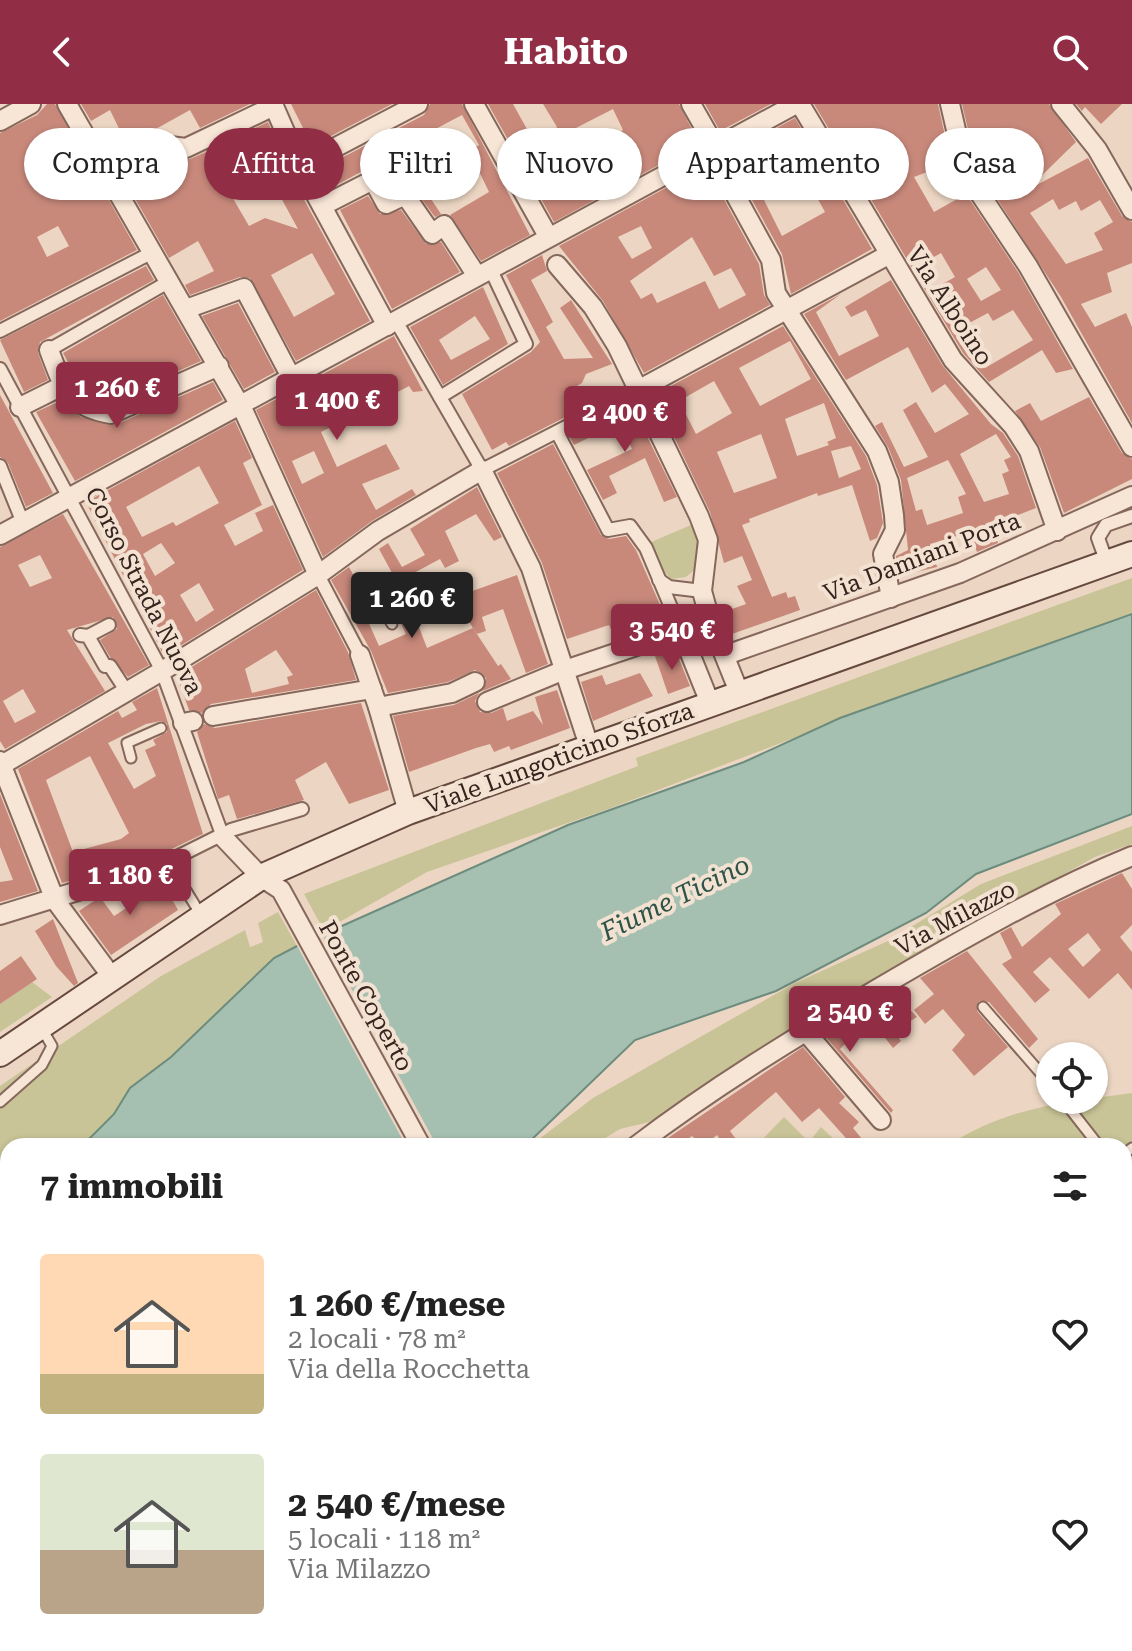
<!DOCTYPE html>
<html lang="it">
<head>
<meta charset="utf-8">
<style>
	body { margin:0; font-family:"Roboto Serif",serif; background:#f2f2f2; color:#222; height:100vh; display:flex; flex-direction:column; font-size:30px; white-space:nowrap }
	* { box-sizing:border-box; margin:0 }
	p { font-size:26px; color:#767676 }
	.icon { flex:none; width:44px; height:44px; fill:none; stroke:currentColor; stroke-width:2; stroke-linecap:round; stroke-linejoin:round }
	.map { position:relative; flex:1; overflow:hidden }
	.sheet { position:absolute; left:0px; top:1034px; width:1132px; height:514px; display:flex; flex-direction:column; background:#fff; border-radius:24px 24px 0 0; box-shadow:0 2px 6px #0004 }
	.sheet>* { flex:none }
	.guide { position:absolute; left:24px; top:24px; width:1084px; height:72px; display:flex; gap:16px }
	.buttons { position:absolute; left:1036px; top:938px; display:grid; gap:16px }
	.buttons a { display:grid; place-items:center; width:72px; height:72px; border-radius:50%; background:#fff; box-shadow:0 2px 6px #0004; font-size:40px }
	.price { position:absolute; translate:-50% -68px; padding:0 18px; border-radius:8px; background:#912e45; color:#fff; font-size:26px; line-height:52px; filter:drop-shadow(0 2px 4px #0008) }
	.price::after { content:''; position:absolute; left:50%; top:48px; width:24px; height:18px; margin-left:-12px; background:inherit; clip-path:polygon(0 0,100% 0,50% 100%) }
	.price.current { background:#222; color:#fff }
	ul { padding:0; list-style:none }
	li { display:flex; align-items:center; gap:24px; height:200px; padding:0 40px }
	li span { display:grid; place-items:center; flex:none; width:224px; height:160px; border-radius:8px; color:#555 }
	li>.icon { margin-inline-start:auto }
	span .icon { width:96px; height:96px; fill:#fffc; stroke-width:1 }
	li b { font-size:34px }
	h2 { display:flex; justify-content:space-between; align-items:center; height:96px; padding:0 40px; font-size:34px }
	.pill { padding:0 28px; border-radius:36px; background:#fff; box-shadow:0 2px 6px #0004; font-size:28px; line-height:72px }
	.pill.current { background:#912e45; color:#fff }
	header { display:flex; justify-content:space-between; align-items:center; height:104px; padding:0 40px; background:#912e45; color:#fff; font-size:36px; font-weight:700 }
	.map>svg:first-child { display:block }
</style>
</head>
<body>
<header><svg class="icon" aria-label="back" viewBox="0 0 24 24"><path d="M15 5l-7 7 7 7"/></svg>Habito<svg class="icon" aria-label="search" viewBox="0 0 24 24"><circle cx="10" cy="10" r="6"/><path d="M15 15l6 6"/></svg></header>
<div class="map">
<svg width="1132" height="1547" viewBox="0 0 1132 1547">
	<rect width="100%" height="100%" fill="#ecd6c3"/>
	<g fill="#c9c497">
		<path d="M691 421 698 437V463L686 473 671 475 658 461 649 439Z"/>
		<path d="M1132 474V510L953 573 611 704 427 768 324 827 304 790 638 662 636 654Z"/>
		<path d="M1132 722V740L1095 753 905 858 658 1016 620 1025 592 1042H530L593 994 795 879 888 837 981 780Z"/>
		<path d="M278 808 297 842 274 854 171 953 130 984 114 1010 82 1042H8V1112L0 1119V982L161 872 245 826 250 843 263 838 258 819Z"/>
		<path d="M32 878 52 893 0 928V900Z"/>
		<path d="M1132 989V1326L1124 1324V1042H948C1004 1003 1068 998 1132 989Z"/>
		<path d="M784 1013 809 1038 821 1023 841 1042H756Z"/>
		<path d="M41 1540H160V1547H36Z"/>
	</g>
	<g fill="#a5bfb1" stroke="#6c8c7d" stroke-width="2">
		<path d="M1132 510V710L976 770 926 809 776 887 635 936 525 1042H82L114 1010 130 984 171 953 274 854 297 842 568 721 744 658 840 614Z"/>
		<path d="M8 1112V1540H31L27 1547H0V1119Z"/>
	</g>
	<path fill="#ecd6c3" d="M320 827 437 1042H406L295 838Z"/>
	<g fill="#c8897b" fill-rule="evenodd">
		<path d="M47 0H55L137 146 0 217V29L37 11ZM58 122 69 142 47 153 37 133Z"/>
		<path d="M81 0H250L200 24 190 6 127 41 110 6 91 17Z"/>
		<path d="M291 0H392L312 42Z"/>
		<path d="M430 0H462L530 131 481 157 450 111 489 88 475 59 427 89 441 110 435 113 411 81 405 79 391 84 383 70 372 62 331 84 324 63 424 11ZM462 11 479 41 434 69 431 64 409 78 392 48Z"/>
		<path d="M488 0H513L537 43 557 23 543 0H679L699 39 554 118ZM613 5 623 26 614 32 626 58 596 74 572 26ZM567 51 578 74 555 84 544 62Z"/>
		<path d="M705 0H771L720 27Z"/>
		<path d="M814 0H938L951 59 914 73 934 108 966 90 1018 168 1073 265 1056 269 1042 246 989 278 963 249ZM941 149 955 173 930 187 916 163ZM986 163 1001 186 981 197 967 175ZM1013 206 1033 236 985 264 960 224 988 209 993 217Z"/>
		<path d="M962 0H1049L1076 38 1027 86 1088 54 1122 112 1132 118V159L1107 169 1112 188 1081 200 1095 223 1126 209 1132 223V319L1061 193 977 64ZM1053 95 1059 106 1076 97 1081 107 1100 96 1113 118 1094 129 1103 146 1066 160 1030 109Z"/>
		<path d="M1076 0H1122L1101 20 1085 3 1082 7Z"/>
		<path d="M795 14 872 145 791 190 782 150 727 51ZM805 72 825 108 782 132 764 96Z"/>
		<path d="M268 18 289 68 370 217 296 257 250 174 240 173 190 191 185 181 214 167 198 137 169 154 125 77 172 54 190 55 206 48 249 122 265 114 298 125 256 48 249 53 238 32ZM312 149 335 190 294 213 271 171Z"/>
		<path d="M706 62 759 160 764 191 770 201 644 269 603 197 559 142ZM641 122 652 144 632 155 618 133ZM692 133 714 172 731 164 746 191 719 205 705 177 657 199 652 189 641 195 630 177Z"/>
		<path d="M368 92 380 110 401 106 426 140 441 138 460 168 392 205 340 106Z"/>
		<path d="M542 151 547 167 531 176 553 218 546 223 564 255 593 254 560 204 571 196 612 260 586 270 582 279 567 288 577 307 509 342 506 338 492 346 462 290 531 248 540 238 506 171Z"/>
		<path d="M146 162 154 176 40 238 38 249 48 276 24 288 0 236Z"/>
		<path d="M891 176 943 262 991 320 1003 329 1018 352 1036 404 992 421 998 439 977 448 970 428 930 440 937 463 899 472 896 452 908 446 901 376 888 343 875 322 882 318 904 363 928 353 903 306 916 298 935 329 969 310 945 280 932 289 908 243 846 276 804 210 841 190 816 208 839 252 879 232 866 206 851 213 845 203ZM996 330 1011 353 1004 356 1009 367 1002 370 1009 390 984 398 960 350ZM948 356 966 390 958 393 963 409 927 421 922 405 916 407 907 374Z"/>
		<path d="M483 183 508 240 443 281 410 223ZM475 212 490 235 451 256 439 236Z"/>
		<path d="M163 191 201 257 110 297 84 287 63 249Z"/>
		<path d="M238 199 275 268 244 285 202 212Z"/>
		<path d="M783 222 866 352 877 381 883 419 877 434 870 437 852 381 818 392 817 389 749 415 750 418 742 421 772 493 786 488 788 494 795 492 800 506 729 531 721 509 746 500 737 482 752 476 742 452 724 459 710 408 654 291ZM790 237 811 275 760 302 739 264ZM714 277 732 309 696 330 679 297ZM824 299 836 334 827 338 829 341 797 352 785 315ZM761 330 777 374 734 389 717 348ZM851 342 861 365 839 374 831 347Z"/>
		<path d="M394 232 423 287 413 288 409 282 321 328 337 363 386 340 400 365 362 380 376 406 412 385 416 391 372 417 323 453 256 306ZM314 347 324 369 302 380 292 357Z"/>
		<path d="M213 278 223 296 75 377 36 308 60 297 81 313 115 321Z"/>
		<path d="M0 291 53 389 26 403 8 359 0 353Z"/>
		<path d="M1089 293 1122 349 1132 355V375L1064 409 1040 343 1015 307 1030 299 1041 317Z"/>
		<path d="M631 300 677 393 664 398 645 354 609 372 617 389 603 396 587 366 632 345 621 318 574 341 569 332Z"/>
		<path d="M235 317 252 354 243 359 262 401 224 421 235 442 263 427 255 409 273 401 303 466 164 552 86 398ZM199 362 219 399 176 422 173 418 142 433 126 403ZM161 439 175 459 155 472 143 450ZM199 479 214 506 196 518 180 491Z"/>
		<path d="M553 340 601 431 609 435 626 432 636 446 668 519 616 536 609 521 567 535 542 459 497 369Z"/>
		<path d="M477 383 502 433 494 437 476 410 445 427 459 457 445 464 440 455 397 478 379 445 388 439 402 463 425 451 410 425Z"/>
		<path d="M63 410 149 561 128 573 110 553 100 536 117 525 113 513 67 526 105 587 5 645 0 637V443ZM40 451 52 474 30 483 18 461ZM23 585 36 608 15 619 3 597Z"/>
		<path d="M349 463 367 496 406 475 423 510 415 513 427 544 473 524 498 562 501 560 511 575 483 587 486 574 475 566 448 578 388 589 371 547 331 476ZM380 497 391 499 406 530 379 542 366 513 376 508Z"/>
		<path d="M517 471 548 560 526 569 503 505 482 513 486 527 477 530 453 494Z"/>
		<path d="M316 486 348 548 356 576 211 600 202 609 189 606 177 572ZM276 546 293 571 287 573 289 580 252 589 245 565Z"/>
		<path d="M675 545 690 582 668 590 655 552Z"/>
		<path d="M640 569 653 592 593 617 581 578 602 571 606 581Z"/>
		<path d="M157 584 203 730 161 750 62 779 18 665 118 607 122 614 137 606 132 598ZM161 617 167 620V628L153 636 156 641 145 646 156 672 134 685 108 639 146 620ZM90 652 129 729 121 735 73 748 46 676Z"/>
		<path d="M557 586 570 624 511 646 509 642 494 648 490 640 476 644 409 668 393 612 454 601 479 589 475 597 480 608 491 609 503 604 507 617 533 607 543 621 535 593Z"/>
		<path d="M361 599 389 686 349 700 326 658 295 676 304 696 237 715 229 691 218 695 197 628 204 620 215 624Z"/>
		<path d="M0 690 38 787 0 798V778L13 776 0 743Z"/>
		<path d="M1122 769 1132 785V821L1120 833 1132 848V886L1118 869 1089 895 1050 853 1033 868 1050 886 1035 899 1002 860 1012 854 1000 829 1011 823 1022 843 1061 810 1055 800ZM1088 829 1101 846 1083 863 1068 845Z"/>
		<path d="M160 774 178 806 111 851 79 807 100 793 114 812 142 794 138 785Z"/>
		<path d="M53 815 78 879 74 882 56 862 35 827Z"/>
		<path d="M967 847 1038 935 1029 944 989 898 979 897 977 907 1008 943 974 972 952 946 965 931 943 905 925 920 914 906 934 890 920 874Z"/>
		<path d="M21 852 37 875 0 900V867Z"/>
		<path d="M894 889 917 913 894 927 901 937 893 944 864 907Z"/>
		<path d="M843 919 850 924 846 928 851 934 840 945 893 1006 891 1009 824 931Z"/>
		<path d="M803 943 845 993 839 999 859 1018 853 1024 862 1035 853 1042 819 1004 802 1018 776 988 730 1027 741 1042H725L717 1031 703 1042 692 1032 677 1042H656Z"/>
	</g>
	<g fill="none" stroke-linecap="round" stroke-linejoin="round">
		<g stroke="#85685b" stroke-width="13">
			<g id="service">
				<path d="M383 504 392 520"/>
				<path d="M131 654 127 639 161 624"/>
				<path d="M182 780 201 811"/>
				<path d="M983 903 1050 980"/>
				<path d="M1063 996 1099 1042"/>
				<path d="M0 998 42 961 52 942 41 923"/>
				<path d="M1124 1050 1132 1044"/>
				<path d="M1124 1388 1132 1389"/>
				<path d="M1079 1540 1082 1547"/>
			</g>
		</g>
		<g stroke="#85685b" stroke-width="16">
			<g id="pedestrian">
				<path d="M396 217 482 366 638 286"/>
				<path d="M0 227 153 148"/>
				<path d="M49 246 170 177"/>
				<path d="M0 265 162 567 223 733"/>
				<path d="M440 293 526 240 490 164"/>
				<path d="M557 328 608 426 630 422 646 444 681 527"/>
				<path d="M0 362 23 419"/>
				<path d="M1107 459 1098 434 1106 421 1132 412"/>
				<path d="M318 471 360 551"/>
				<path d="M659 476 669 483 702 487"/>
				<path d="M80 531 88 532 105 562H110L127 588"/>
				<path d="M88 532 109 521"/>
				<path d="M159 762 231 726 302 705"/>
			</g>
		</g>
		<g stroke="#85685b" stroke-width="22">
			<g id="minor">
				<path d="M67 0 245 310 318 471"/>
				<path d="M273 0 300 62 387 222"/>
				<path d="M474 0 548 132"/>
				<path d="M691 0 715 42"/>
				<path d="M800 0 953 256 1013 322 1029 347 1057 427"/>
				<path d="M950 0 966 69 1028 162 1132 343"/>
				<path d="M1061 0 1097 45 1132 106"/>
				<path d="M0 17 31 0"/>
				<path d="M710 45 771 156 776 189 877 347 889 378 894 411 895 426 883 450 891 494"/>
				<path d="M300 62 418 0"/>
				<path d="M109 71 170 42 186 44 274 2"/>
				<path d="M322 102 373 76 386 100 405 91 432 130 444 121 477 172"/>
				<path d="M557 161 593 203 617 242 699 412 708 436 702 487 710 516"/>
				<path d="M186 205 244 184 291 273"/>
				<path d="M49 246C63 283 68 303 111 310L219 262"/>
				<path d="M638 286 888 151"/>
				<path d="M20 303 62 282"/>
				<path d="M0 431 796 0"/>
				<path d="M360 551 378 603 408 708"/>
				<path d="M726 551 960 469 1132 392"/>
				<path d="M487 598 562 567 681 527"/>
				<path d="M710 599 681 527 710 516 739 588"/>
				<path d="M378 603 452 589 475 578"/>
				<path d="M213 612 372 585"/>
				<path d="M183 619 193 617"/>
				<path d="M0 657 55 796 112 873"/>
				<path d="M0 662 162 567 318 471 378 427 482 366 531 464 590 645"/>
				<path d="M223 733 261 773 281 786 421 1042"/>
				<path d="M0 811 159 762"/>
				<path d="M805 927 881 1016"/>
				<path d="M636 1042C712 984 794 934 877 885 959 837 1044 788 1132 752"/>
				<path d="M1124 1376 1132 1378"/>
				<path d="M627 1540 633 1547"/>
				<path d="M395 1547 398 1540"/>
				<path d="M1014 1547 1030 1540"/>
			</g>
		</g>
		<g stroke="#85685b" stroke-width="26">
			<g id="tertiary">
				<path d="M183 1540 185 1547"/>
				<path d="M505 1540 507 1547"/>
			</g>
		</g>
		<g stroke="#66493e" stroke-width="28">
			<path id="secondary" d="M0 950 261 773 408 708 1132 450"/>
		</g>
		<use href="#service" stroke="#f7e5d6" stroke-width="9"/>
		<use href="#pedestrian" stroke="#f7e5d6" stroke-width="12"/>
		<use href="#minor" stroke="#f7e5d6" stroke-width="18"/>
		<use href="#tertiary" stroke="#f7e5d6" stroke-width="22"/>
		<use href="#secondary" stroke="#f7e5d6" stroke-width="24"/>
	</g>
	<g text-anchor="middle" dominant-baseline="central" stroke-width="8" stroke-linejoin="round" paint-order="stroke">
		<g font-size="24" fill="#35241e" stroke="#f3e2d2">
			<text transform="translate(950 202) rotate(57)">Via Alboino</text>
			<text transform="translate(922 453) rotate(-21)">Via Damiani Porta</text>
			<text transform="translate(144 487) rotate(63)">Corso Strada Nuova</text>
			<text transform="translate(559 654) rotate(-20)">Viale Lungoticino Sforza</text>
			<text transform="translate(955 814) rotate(-28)">Via Milazzo</text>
			<text transform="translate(366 892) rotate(61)">Ponte Coperto</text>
		</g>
		<g font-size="26" font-style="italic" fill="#2e5449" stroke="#f3e2d2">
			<text transform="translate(675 794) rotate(-26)">Fiume Ticino</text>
		</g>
	</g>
</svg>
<div class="buttons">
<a><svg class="icon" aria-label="locate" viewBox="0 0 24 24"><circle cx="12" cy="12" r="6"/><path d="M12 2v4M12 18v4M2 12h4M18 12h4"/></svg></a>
</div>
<b class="price" style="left:117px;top:326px">1 260 €</b>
<b class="price" style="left:337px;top:338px">1 400 €</b>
<b class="price" style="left:625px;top:350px">2 400 €</b>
<b class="price current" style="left:412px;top:536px">1 260 €</b>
<b class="price" style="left:672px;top:568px">3 540 €</b>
<b class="price" style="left:130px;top:813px">1 180 €</b>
<b class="price" style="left:850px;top:950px">2 540 €</b>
<div class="guide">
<a class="pill">Compra</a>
<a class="pill current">Affitta</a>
<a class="pill">Filtri</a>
<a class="pill">Nuovo</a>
<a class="pill">Appartamento</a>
<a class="pill">Casa</a>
</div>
<section class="sheet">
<h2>7 immobili<svg class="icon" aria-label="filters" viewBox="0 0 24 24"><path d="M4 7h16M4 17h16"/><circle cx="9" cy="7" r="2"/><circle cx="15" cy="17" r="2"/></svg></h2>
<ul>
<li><span style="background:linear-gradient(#ffd9b3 75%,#c2b280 0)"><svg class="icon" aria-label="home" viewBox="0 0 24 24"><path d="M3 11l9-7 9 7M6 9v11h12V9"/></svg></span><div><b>1 260 €/mese</b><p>2 locali · 78 m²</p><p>Via della Rocchetta</p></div><svg class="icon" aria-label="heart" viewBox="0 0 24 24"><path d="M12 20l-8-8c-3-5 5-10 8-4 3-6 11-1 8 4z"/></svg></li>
<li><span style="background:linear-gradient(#dfe7d0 60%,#b9a48a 0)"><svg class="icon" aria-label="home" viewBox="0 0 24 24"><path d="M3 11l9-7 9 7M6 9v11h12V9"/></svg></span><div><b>2 540 €/mese</b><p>5 locali · 118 m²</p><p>Via Milazzo</p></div><svg class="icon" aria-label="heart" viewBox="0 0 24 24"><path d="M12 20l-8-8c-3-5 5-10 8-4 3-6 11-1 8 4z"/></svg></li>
</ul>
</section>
</div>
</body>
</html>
